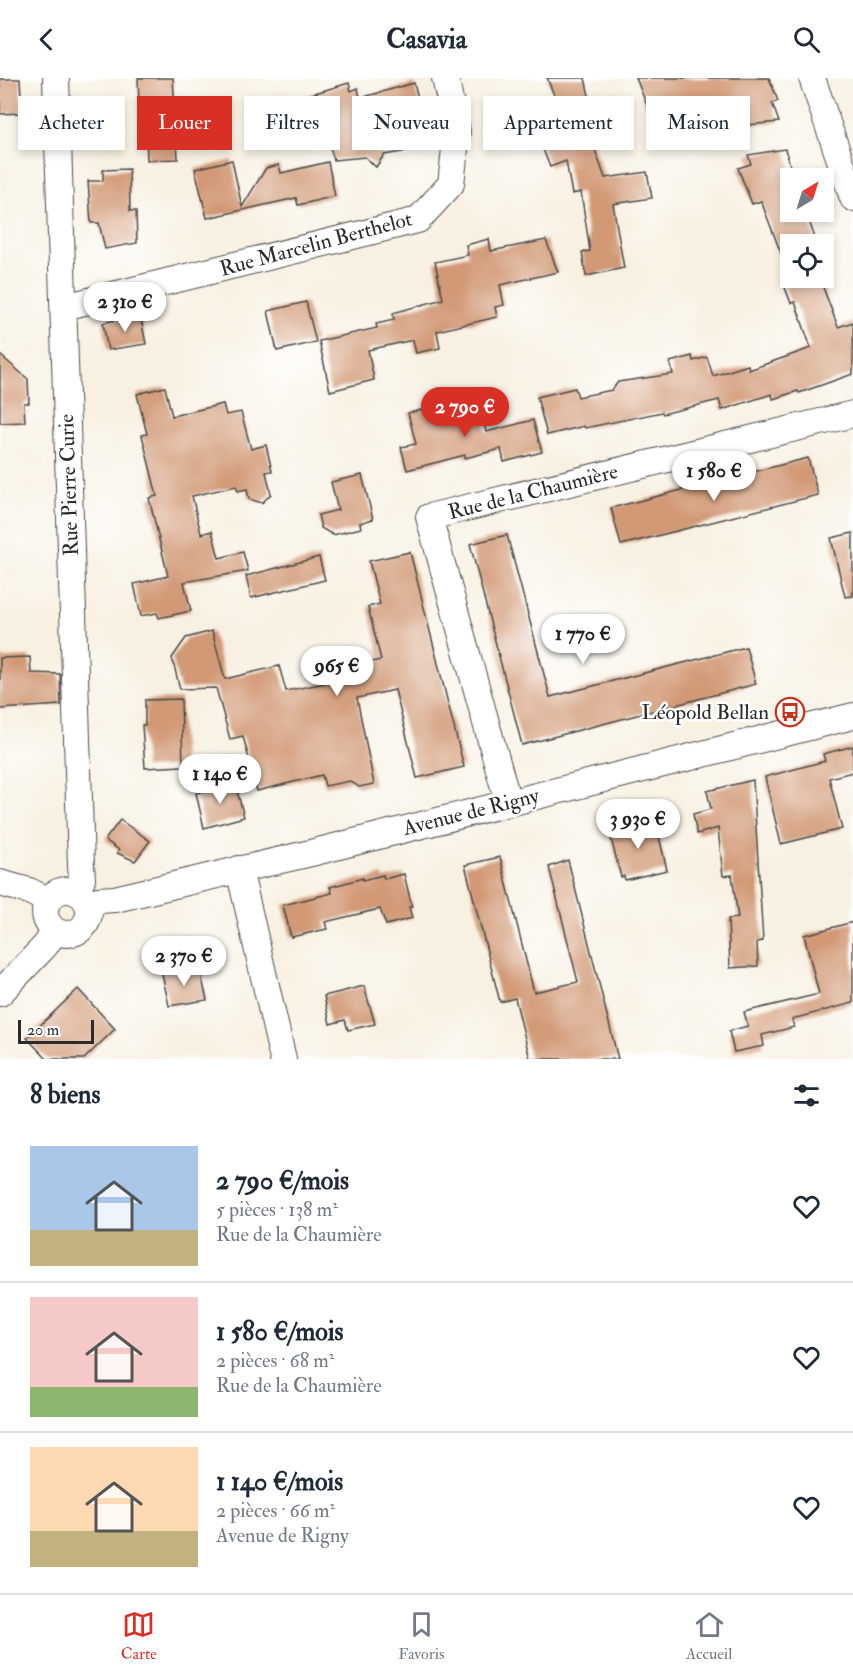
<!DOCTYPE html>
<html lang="fr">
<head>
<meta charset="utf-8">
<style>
	body { margin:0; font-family:"IM FELL Double Pica",serif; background:#f2f2f3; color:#1f2937; height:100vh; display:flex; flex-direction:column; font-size:22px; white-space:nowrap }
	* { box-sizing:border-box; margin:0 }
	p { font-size:20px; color:#747a83 }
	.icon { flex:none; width:33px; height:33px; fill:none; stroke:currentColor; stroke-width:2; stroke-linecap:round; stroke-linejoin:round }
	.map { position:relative; height:981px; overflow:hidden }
	.side { display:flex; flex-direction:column; background:#fff; flex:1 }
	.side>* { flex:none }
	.guide { position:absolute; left:18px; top:18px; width:818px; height:54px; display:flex; gap:12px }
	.needle { width:39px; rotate:38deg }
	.fabs { position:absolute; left:780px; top:90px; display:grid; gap:12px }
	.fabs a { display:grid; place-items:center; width:54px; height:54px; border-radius:0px; background:#fff; box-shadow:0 3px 9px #0003; font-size:30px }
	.scale { position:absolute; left:18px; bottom:15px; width:76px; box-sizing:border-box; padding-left:6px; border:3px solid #2b2b2b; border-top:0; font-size:16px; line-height:21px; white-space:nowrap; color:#2b2b2b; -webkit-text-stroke:4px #fff; paint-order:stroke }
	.price { position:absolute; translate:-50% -51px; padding:0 14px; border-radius:21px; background:#fff; color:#222; font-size:20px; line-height:39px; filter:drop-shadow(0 2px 3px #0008) }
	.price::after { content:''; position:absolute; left:50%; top:36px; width:18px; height:14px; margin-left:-9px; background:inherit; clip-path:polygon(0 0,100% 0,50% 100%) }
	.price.current { background:#d93025; color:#fff }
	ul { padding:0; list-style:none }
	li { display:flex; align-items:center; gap:18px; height:150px; padding:0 30px }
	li+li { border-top:2px solid #e0e1e3 }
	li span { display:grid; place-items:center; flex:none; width:168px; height:120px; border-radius:0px; color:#555 }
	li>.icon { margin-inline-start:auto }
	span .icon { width:72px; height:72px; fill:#fffc; stroke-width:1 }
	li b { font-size:26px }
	h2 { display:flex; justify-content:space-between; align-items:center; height:72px; padding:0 30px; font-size:26px }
	.pill { padding:0 21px; border-radius:0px; background:#fff; box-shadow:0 3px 9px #0003; font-size:21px; line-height:54px }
	.pill.current { background:#d93025; color:#fff }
	header { display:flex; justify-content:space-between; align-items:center; height:78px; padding:0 30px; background:#fff; font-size:27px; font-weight:800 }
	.dock { display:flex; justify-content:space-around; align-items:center; height:84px; border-top:2px solid #e0e1e3; background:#fff; font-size:16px; color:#747a83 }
	.dock a { display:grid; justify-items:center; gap:3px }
	.dock .current { color:#d93025 }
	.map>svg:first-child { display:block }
</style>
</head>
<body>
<header><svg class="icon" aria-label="back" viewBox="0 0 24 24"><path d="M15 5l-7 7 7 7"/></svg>Casavia<svg class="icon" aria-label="search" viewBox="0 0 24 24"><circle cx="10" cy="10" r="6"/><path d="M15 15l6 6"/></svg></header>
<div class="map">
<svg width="853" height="981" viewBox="0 0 853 981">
	<rect width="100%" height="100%" fill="#fff"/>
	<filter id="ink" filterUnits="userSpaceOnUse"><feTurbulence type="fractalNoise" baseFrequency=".0167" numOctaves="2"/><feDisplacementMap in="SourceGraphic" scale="12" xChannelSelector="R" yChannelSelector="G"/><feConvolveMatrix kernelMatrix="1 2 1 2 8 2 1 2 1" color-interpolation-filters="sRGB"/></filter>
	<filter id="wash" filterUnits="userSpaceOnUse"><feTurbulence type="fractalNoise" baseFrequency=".008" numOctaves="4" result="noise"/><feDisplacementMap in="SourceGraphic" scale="24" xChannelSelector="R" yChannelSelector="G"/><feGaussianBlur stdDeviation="1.35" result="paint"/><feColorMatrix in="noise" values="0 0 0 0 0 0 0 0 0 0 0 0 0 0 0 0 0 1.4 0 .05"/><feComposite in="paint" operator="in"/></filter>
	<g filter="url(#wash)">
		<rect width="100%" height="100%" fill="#f8f1e2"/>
		<g id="blocks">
			<g fill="#d19975">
				<path d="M138 0H173L178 81 147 82 146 50 140 51Z"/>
				<path d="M547 0H585L592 31 582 35 605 100 647 94 652 120 613 126 624 190 586 198 582 174 590 173 581 114 572 116 566 83 550 89 539 61 564 51 559 29Z"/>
				<path d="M636 0H769L778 23 772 25 779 44 737 48 736 44 723 49 657 53Z"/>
				<path d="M0 1H20L22 35 0 36Z"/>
				<path d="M349 5 351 13 358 10 360 20 414 5 422 35 397 40 403 74 384 77 376 89 365 79 334 82 320 37 288 23Z"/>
				<path d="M785 71 790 87V134H806L817 166H790V199L761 123 752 126 738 90 751 86 748 77Z"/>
				<path d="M232 82 242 129 266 90 279 87 281 95 328 84 335 118 298 127 296 120 207 140 195 91Z"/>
				<path d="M129 91 130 133H136L137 165 105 171 99 145H91L88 103H103V92Z"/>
				<path d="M489 161 491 173 546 162 558 194 500 207 504 227 495 229 497 239 437 253 440 270 416 275 413 262 368 272 374 302 330 313 319 263 377 250 376 246 394 242 393 235 443 221 435 184 468 177 466 167Z"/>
				<path d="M790 199 822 200 823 203 821 204 838 249 853 244V296L799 315 798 313 773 321 772 316 722 332 719 322 663 336 662 334 585 350 584 348 547 357 537 319 575 310 578 319 612 312 618 304 673 296 670 284 692 278 693 283 707 279 713 298 748 287 749 292 811 270 795 224 791 225 782 202Z"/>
				<path d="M306 224 316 264 277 273 268 233Z"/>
				<path d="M140 236 146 266 108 272 103 245Z"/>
				<path d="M0 277 28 301 29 325H24L25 344 0 345Z"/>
				<path d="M165 309 172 338 223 326 226 337 241 334 251 371 266 367 272 393 266 394 271 416 262 425 249 421 247 411 238 413 236 408 192 418 201 456 212 453 219 480 243 474 248 493 184 504 191 533 159 540 157 535 141 538 134 506 168 498 149 420 157 418 142 357 147 356 137 316Z"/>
				<path d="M480 327 486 354 533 342 542 374 504 384 501 371 465 380V377L407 392 401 369 416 366 408 335 430 330 432 338Z"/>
				<path d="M808 380 818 417 621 467 611 430Z"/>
				<path d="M362 397 373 441 360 445 361 450 333 457 321 450 318 437 338 432 331 404Z"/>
				<path d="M853 455V518L845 519 831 460Z"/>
				<path d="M507 457 550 619 746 569 756 606 522 667 470 466Z"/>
				<path d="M410 474 464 689 417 700 395 612 357 620 374 706 359 709 350 703 325 708 322 697 257 713 243 658 230 661 216 610 180 611 172 580 186 560 212 553 225 601 279 588 286 613 335 603 333 597 349 594 348 589 381 582 368 529 380 526 369 483Z"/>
				<path d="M319 479 325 502 251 520 246 498Z"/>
				<path d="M30 579 31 595 60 596 61 627 0 631V580Z"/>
				<path d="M181 621 183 688 145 690 142 647H145V622Z"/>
				<path d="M853 668V694L829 700 842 751 781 766 765 699 825 683 823 676Z"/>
				<path d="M753 702 763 863 757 864 758 888 730 890 728 841 738 840 732 797 723 798 718 750 697 756 693 736 711 731 707 713Z"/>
				<path d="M235 705 244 739 204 750 196 715Z"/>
				<path d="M120 742 150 763 135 783 117 775 119 772 105 762Z"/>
				<path d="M649 743 650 748 656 746 667 792 625 802 624 798 621 799 609 753Z"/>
				<path d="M500 779 534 914 578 904 549 789 568 782 618 981H530L515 920 500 924 465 787Z"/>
				<path d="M404 796 412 829H409L412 840 386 847 380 831 325 844 327 851 291 859 283 827 332 815 330 809 363 800V802L383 797 384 801Z"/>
				<path d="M853 844V925L792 941 794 949 762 957 764 968 734 974 729 953 748 948 744 934 819 916 804 857Z"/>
				<path d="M199 888 207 922 169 928 162 896Z"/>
				<path d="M364 908 375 946 348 952 345 942 330 946 324 918Z"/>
				<path d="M78 911 115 951 84 981H47L27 960Z"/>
			</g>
		</g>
	</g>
	<g filter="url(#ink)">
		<use href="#blocks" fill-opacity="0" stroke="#4a4946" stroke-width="1.5"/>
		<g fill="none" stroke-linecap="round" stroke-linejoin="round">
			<g stroke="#4a4946" stroke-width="28">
				<g id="minor">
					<path d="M56 0 81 787 82 801 77 814"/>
					<path d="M812 0 853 120"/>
					<path d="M64 229 418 142 451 106 457 53 445 0"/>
					<path d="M508 724 429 439 853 336"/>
					<path d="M239 791 283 981"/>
					<path d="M0 805 29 813 47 822"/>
					<circle cx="67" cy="834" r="22"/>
					<path d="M88 826 98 822 115 821 315 774 853 638"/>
					<path d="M0 915 45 868 55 853"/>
				</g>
			</g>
			<use href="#minor" stroke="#fff" stroke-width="26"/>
		</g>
	</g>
	<defs>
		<g id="bus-ring" transform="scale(1.5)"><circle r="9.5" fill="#fff" stroke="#c8321e" stroke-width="1.5"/><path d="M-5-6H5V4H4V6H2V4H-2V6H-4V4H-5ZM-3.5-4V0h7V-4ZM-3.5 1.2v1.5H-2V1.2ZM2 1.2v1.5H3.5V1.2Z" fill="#c8321e"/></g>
	</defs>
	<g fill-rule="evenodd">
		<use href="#bus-ring" x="790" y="634"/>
	</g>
	<g text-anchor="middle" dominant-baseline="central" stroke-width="5" stroke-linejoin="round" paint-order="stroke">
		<g font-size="21" fill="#2b2b2b" stroke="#fff">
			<text transform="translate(316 166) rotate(-15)">Rue Marcelin Berthelot</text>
			<text transform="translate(69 407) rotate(-92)">Rue Pierre Curie</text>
			<text transform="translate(533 414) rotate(-14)">Rue de la Chaumière</text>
			<text transform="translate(471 734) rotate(-14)">Avenue de Rigny</text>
		</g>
		<g font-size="21" fill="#2b2b2b" stroke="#fff" text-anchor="end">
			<text x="769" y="634">Léopold Bellan</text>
		</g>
	</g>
</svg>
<div class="fabs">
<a><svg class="needle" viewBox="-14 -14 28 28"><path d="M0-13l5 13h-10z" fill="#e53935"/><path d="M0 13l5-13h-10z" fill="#747a83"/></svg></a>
<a><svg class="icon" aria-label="locate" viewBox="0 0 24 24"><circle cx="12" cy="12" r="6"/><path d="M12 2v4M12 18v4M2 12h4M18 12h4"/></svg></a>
</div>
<div class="scale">20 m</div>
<b class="price" style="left:125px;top:255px">2 310 €</b>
<b class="price current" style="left:465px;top:360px">2 790 €</b>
<b class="price" style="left:714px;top:424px">1 580 €</b>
<b class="price" style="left:583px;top:587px">1 770 €</b>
<b class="price" style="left:337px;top:619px">965 €</b>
<b class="price" style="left:220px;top:727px">1 140 €</b>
<b class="price" style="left:638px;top:772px">3 930 €</b>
<b class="price" style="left:184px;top:909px">2 370 €</b>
<div class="guide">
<a class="pill">Acheter</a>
<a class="pill current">Louer</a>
<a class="pill">Filtres</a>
<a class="pill">Nouveau</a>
<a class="pill">Appartement</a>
<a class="pill">Maison</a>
</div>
</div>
<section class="side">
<h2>8 biens<svg class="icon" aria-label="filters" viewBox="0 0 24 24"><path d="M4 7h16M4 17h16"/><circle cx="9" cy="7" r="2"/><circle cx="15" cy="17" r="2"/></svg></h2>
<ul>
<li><span style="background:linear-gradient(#a9c7e8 70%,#c2b280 0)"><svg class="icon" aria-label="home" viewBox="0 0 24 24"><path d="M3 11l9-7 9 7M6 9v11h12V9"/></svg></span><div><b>2 790 €/mois</b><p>5 pièces · 138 m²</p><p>Rue de la Chaumière</p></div><svg class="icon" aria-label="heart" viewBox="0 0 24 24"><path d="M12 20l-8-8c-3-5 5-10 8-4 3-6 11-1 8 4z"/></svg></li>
<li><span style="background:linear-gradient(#f6c9c9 75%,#8fb573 0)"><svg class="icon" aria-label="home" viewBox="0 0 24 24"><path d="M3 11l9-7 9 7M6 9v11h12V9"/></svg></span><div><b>1 580 €/mois</b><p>2 pièces · 68 m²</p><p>Rue de la Chaumière</p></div><svg class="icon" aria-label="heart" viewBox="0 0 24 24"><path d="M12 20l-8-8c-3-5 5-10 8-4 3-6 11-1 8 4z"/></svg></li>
<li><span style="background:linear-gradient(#ffd9b3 70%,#c2b280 0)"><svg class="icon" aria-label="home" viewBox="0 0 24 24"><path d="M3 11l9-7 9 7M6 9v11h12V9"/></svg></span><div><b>1 140 €/mois</b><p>2 pièces · 66 m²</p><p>Avenue de Rigny</p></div><svg class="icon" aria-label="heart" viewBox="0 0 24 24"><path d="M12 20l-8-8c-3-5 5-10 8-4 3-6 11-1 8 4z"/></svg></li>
</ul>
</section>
<nav class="dock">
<a class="current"><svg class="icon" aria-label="map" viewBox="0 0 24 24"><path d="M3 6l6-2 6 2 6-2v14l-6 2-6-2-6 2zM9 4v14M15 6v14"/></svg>Carte</a>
<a><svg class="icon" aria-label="saved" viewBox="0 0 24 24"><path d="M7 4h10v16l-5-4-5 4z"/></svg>Favoris</a>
<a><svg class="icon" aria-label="home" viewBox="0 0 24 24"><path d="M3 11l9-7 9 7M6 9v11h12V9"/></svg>Accueil</a>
</nav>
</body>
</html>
